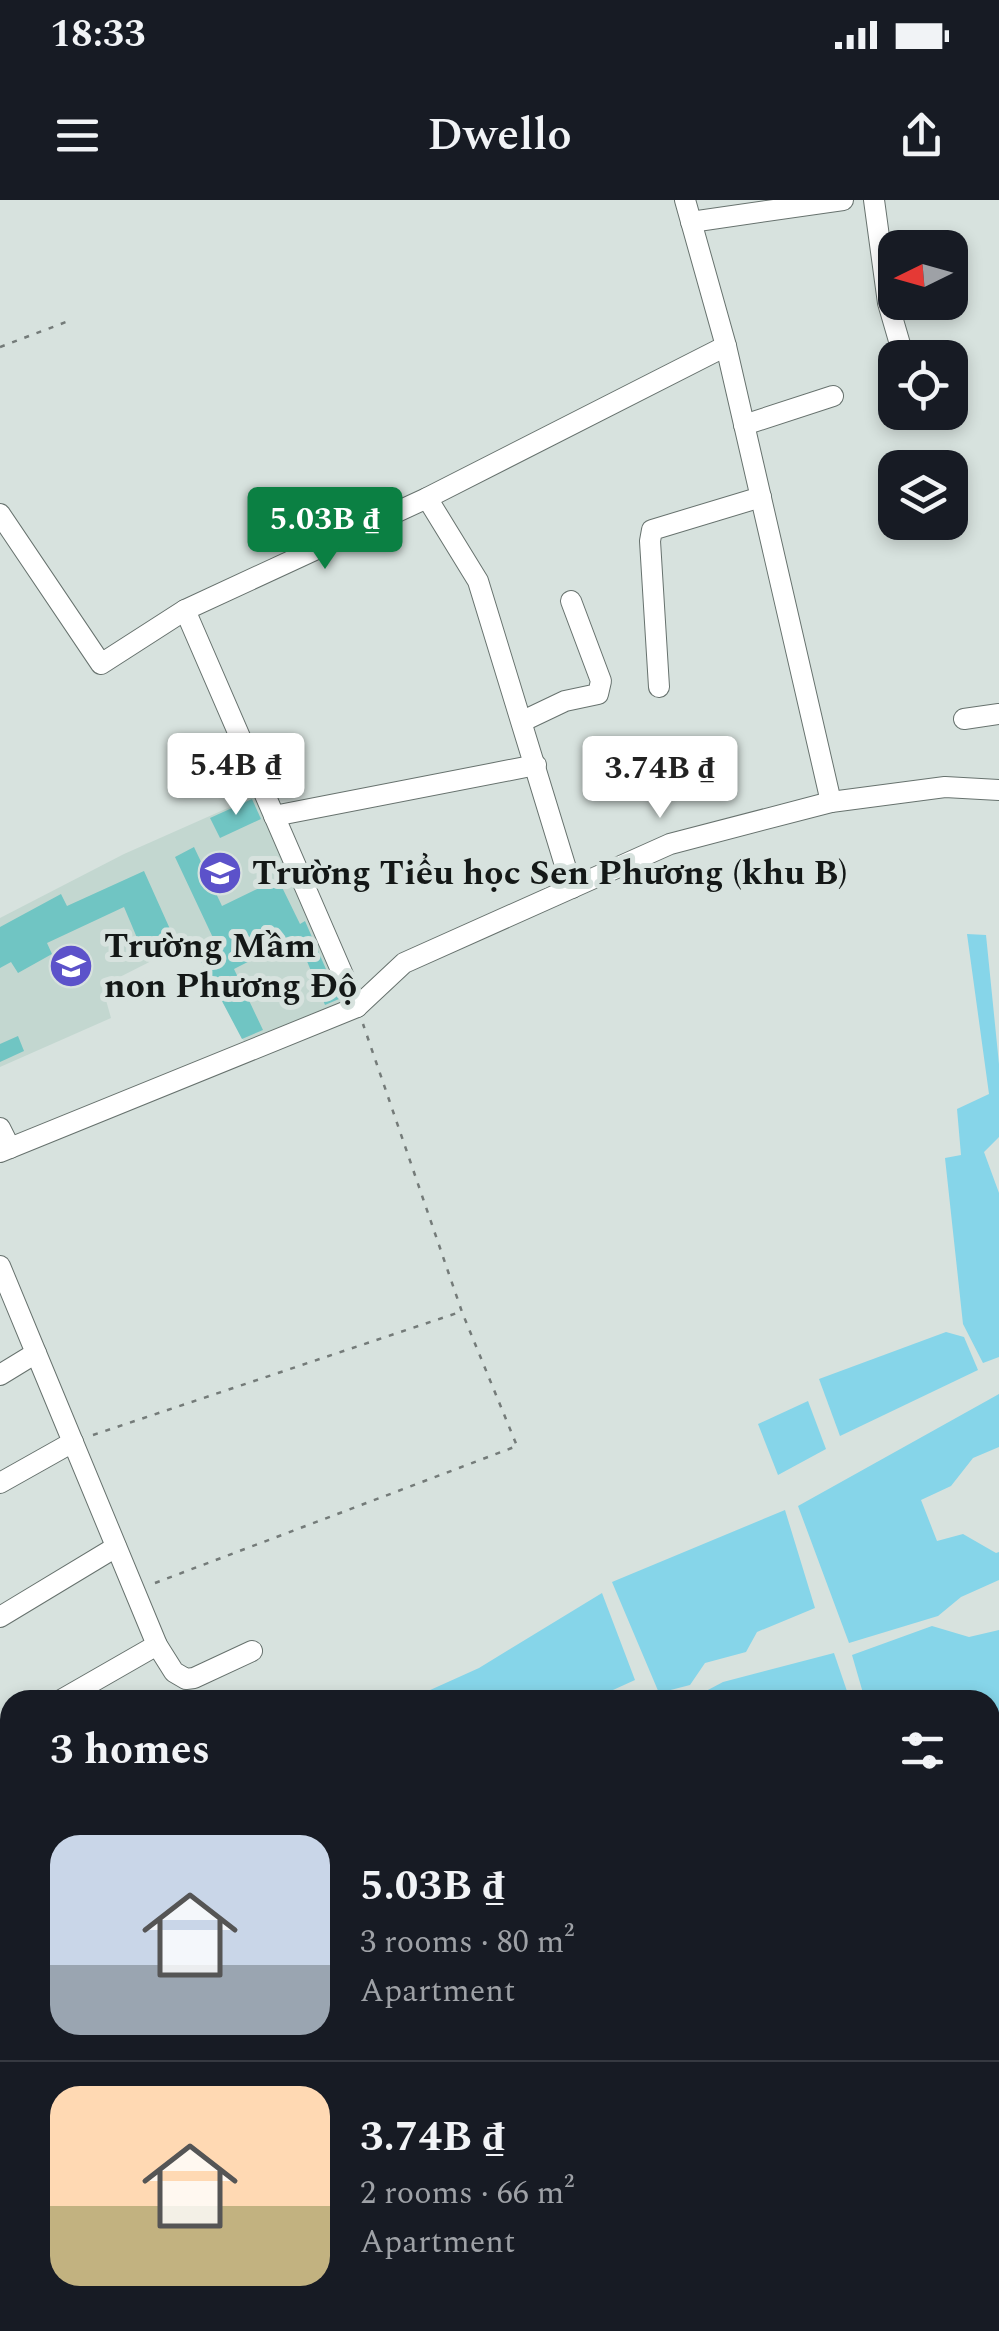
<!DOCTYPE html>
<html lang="en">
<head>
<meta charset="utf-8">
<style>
	body { margin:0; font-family:Spectral,serif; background:#242831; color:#f1f3f6; height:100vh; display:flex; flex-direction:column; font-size:38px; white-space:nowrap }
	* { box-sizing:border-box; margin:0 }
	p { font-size:32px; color:#9ea1a6 }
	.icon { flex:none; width:55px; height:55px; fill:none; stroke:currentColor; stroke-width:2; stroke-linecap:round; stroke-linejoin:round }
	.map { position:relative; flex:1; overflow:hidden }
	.drawer { position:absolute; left:0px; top:1490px; width:1000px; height:642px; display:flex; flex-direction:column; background:#171b24; border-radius:30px 30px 0 0; box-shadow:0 5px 15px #0003 }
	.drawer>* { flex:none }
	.needle { width:65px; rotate:265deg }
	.buttons { position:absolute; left:878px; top:30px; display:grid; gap:20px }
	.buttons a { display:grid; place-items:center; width:90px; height:90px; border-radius:20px; background:#171b24; box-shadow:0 5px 15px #0003; font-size:50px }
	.price { position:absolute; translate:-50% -85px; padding:0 22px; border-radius:10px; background:#fff; color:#222; font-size:32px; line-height:65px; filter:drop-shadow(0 2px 5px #0008) }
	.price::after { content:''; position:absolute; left:50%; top:60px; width:30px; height:22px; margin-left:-15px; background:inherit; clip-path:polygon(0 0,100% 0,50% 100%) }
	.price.selected { background:#0b8043; color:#fff }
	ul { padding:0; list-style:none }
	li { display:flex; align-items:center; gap:30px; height:250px; padding:0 50px }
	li+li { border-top:2px solid #363941 }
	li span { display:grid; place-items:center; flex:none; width:280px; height:200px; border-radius:30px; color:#555 }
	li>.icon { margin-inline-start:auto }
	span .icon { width:120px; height:120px; fill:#fffc; stroke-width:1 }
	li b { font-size:42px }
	h2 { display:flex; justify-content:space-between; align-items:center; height:120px; padding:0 50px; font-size:42px }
	.status { display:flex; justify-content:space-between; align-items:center; height:70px; padding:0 50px; background:#171b24; direction:ltr }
	.status svg { height:28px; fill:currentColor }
	header { display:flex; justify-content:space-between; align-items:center; height:130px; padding:0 50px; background:#171b24; font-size:45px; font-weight:600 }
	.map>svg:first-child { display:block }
</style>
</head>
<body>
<div class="status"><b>18:33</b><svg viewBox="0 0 49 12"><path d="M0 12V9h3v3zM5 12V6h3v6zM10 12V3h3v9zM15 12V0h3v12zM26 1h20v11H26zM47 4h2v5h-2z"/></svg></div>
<header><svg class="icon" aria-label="menu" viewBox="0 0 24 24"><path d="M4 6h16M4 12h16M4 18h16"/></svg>Dwello<svg class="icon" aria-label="share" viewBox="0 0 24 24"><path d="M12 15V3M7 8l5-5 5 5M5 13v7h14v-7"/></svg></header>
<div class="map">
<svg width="999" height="2131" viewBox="0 0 999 2131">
	<rect width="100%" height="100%" fill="#d7e2de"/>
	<path fill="#c3d7d0" d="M257 595 349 801 246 845 196 752 181 746 102 786 111 818 0 867V718L124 654Z"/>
	<g fill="#86d5e9">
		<path d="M967 734 986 735 999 864V937L984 952 999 993V1157L983 1163 963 1124 945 958 961 955 957 909 989 894Z"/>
		<path d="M946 1132 964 1137 978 1170 840 1236 819 1179Z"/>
		<path d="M999 1194V1247L973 1258 951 1286 921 1300 937 1341 963 1334 996 1353 999 1352V1380L961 1397 938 1416 849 1443 798 1306Z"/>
		<path d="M808 1201 826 1249 778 1275 758 1224Z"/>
		<path d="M785 1310 815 1408 757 1432 746 1452 705 1463 690 1485 659 1493 612 1382Z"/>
		<path d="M602 1393 635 1480 591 1500H408L479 1468Z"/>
		<path d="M932 1426 969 1437 999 1430V1668L990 1672V1500H865L852 1455Z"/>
		<path d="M834 1453 850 1500H689L723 1482Z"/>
		<path d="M10 1776V2000L0 1975V1782Z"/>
		<path d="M999 1964V2041L990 2044V1967Z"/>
		<path d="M999 2051V2126L985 2131H812L808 2124 990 2122V2054Z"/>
		<path d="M694 2122 789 2123 795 2131H694Z"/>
	</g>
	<g fill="#70c5c3">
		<path d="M252 599 261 619 220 638 210 618Z"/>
		<path d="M194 647 222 706 278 679 300 724 305 721 339 799 325 805 297 737 234 769 263 830 242 839 196 752 215 742 175 657Z"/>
		<path d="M144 671 174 738 143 752 124 707 47 743 52 754 18 773 11 762 0 768V727L61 694 67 706Z"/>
		<path d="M18 836 24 851 0 862V844Z"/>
	</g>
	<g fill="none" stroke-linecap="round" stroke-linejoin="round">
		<g stroke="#67726e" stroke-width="22">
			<g id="minor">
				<path d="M874 0 888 103 904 158"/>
				<path d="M691 22 843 0"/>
				<path d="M744 225 833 196"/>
				<path d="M427 298 478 381 572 688"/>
				<path d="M0 314 101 464 185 410 427 298 726 146"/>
				<path d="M185 410 357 807"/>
				<path d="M659 487 650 341 652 330 761 297"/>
				<path d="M964 519 999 514"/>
				<path d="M523 521 565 501 598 494 601 481 571 401"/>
				<path d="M831 602 945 587 999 590"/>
				<path d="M274 616 536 565"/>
				<path d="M0 928 10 948"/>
				<path d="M0 952 357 807 404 763 670 644 831 602 726 146 685 0"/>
				<path d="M0 1066 36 1153 0 1175"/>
				<path d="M36 1153 157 1445 174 1472 186 1479 194 1478 252 1451"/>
				<path d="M0 1283 73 1242"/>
				<path d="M0 1417 116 1347"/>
				<path d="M61 1500 157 1445"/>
				<path d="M0 1538 10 1531"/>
				<path d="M990 1703 999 1699"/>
				<path d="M0 2096 10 2092"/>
			</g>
		</g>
		<g stroke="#747b79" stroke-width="2.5" stroke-dasharray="5 8" stroke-linecap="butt">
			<path d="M0 147 66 122"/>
			<path d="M93 1235 460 1112"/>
			<path d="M155 1383 517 1246 462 1112 363 824"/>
		</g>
		<use href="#minor" stroke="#fff" stroke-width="20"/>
	</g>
	<defs>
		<g id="school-disc" transform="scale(2.25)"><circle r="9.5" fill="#5c52ca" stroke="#d7e2de"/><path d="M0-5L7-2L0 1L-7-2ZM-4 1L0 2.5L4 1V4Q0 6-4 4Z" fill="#fff"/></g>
	</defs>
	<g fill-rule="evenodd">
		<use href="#school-disc" x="220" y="673"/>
		<use href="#school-disc" x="71" y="766"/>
	</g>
	<g text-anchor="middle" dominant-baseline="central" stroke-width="10" stroke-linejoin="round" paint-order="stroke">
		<g font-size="35" font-weight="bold" fill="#141817" stroke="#d7e2de" text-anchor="start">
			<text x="252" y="673">Trường Tiểu học Sen Phương (khu B)</text>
			<text x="104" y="746">Trường Mầm<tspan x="104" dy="40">non Phương Độ</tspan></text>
		</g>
	</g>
</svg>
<div class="buttons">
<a><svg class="needle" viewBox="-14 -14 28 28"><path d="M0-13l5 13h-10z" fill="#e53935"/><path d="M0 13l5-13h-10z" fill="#9ea1a6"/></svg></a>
<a><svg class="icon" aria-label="locate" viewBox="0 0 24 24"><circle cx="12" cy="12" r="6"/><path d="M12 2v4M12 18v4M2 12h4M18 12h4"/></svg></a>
<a><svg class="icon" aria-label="layers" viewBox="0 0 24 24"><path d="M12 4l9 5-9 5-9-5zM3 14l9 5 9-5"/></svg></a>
</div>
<b class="price selected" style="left:325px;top:372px">5.03B ₫</b>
<b class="price" style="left:236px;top:618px">5.4B ₫</b>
<b class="price" style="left:660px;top:621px">3.74B ₫</b>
<section class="drawer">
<h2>3 homes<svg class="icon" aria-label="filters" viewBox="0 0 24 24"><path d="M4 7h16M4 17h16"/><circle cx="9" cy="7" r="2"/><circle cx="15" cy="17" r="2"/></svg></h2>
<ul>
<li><span style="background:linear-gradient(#c9d6e8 65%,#9aa5b1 0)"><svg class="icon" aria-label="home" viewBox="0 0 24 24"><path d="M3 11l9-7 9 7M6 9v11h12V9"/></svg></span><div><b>5.03B ₫</b><p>3 rooms · 80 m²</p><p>Apartment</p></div></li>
<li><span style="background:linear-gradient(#ffd9b3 60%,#c2b280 0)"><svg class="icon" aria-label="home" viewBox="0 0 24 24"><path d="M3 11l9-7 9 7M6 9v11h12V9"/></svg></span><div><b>3.74B ₫</b><p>2 rooms · 66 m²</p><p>Apartment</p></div></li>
</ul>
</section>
</div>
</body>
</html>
